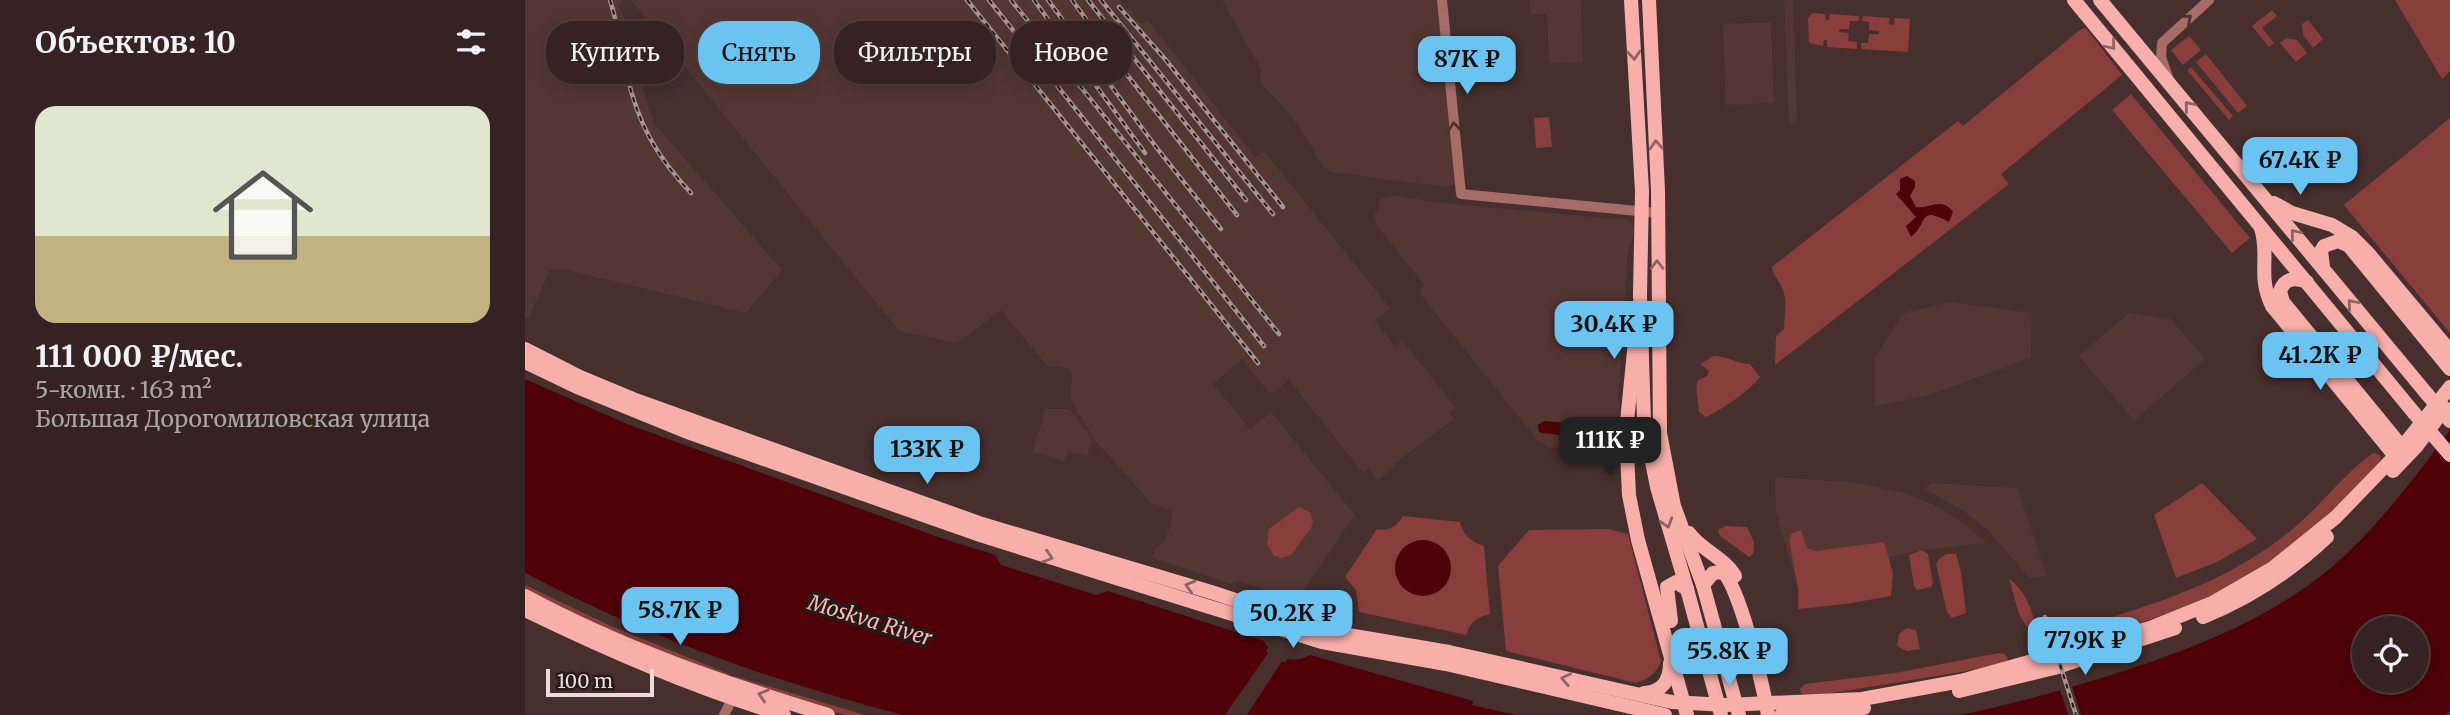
<!DOCTYPE html>
<html lang="ru">
<head>
<meta charset="utf-8">
<style>
	body { margin:0; font-family:Merriweather,serif; background:#3f2f2f; color:#f1f3f6; height:100vh; display:flex; flex-direction:column; font-size:26px; white-space:nowrap }
	* { box-sizing:border-box; margin:0 }
	p { font-size:23px; color:#a9a4a5 }
	.icon { flex:none; width:38px; height:38px; fill:none; stroke:currentColor; stroke-width:2; stroke-linecap:round; stroke-linejoin:round }
	.map { position:relative; flex:1; overflow:hidden }
	.details { display:flex; flex-direction:column; background:#342322; width:525px }
	.details>* { flex:none }
	.banner { position:absolute; left:21px; top:21px; width:665px; height:63px; display:flex; gap:14px }
	.controls { position:absolute; left:1827px; top:616px; display:grid; gap:14px }
	.controls a { display:grid; place-items:center; width:77px; height:77px; border-radius:50%; background:#342322; box-shadow:0 4px 18px #0003,0 0 0 2px #4e4040; font-size:35px }
	.scale { position:absolute; left:21px; bottom:18px; width:108px; box-sizing:border-box; padding-left:7px; border:4px solid #ebdcda; border-top:0; font-size:19px; line-height:24px; white-space:nowrap; color:#ebdcda; -webkit-text-stroke:5px #251a1a; paint-order:stroke }
	.price { position:absolute; translate:-50% -60px; padding:0 16px; border-radius:14px; background:#6bc3f2; color:#111; font-size:23px; line-height:46px; filter:drop-shadow(0 2px 4px #0008) }
	.price::after { content:''; position:absolute; left:50%; top:42px; width:21px; height:16px; margin-left:-10px; background:inherit; clip-path:polygon(0 0,100% 0,50% 100%) }
	.price.on { background:#222; color:#fff }
	ul { padding:0; list-style:none }
	li { display:grid; align-content:center; gap:14px; height:371px; padding:0 35px }
	li+li { border-top:2px solid #4e4040 }
	li span { display:grid; place-items:center; height:217px; border-radius:21px; color:#555 }
	li>.icon { margin-inline-start:auto }
	span .icon { width:126px; height:126px; fill:#fffc; stroke-width:1 }
	li b { font-size:30px }
	h2 { display:flex; justify-content:space-between; align-items:center; height:84px; padding:0 35px; font-size:30px }
	.tag { padding:0 24px; border-radius:28px; background:#342322; box-shadow:0 4px 18px #0003,0 0 0 2px #4e4040; font-size:24px; line-height:63px }
	.tag.on { background:#6bc3f2; color:#111 }
	main { display:flex; flex:1; min-height:0 }
	.map>svg:first-child { display:block }
</style>
</head>
<body>
<main>
<section class="details">
<h2>Объектов: 10<svg class="icon" aria-label="filters" viewBox="0 0 24 24"><path d="M4 7h16M4 17h16"/><circle cx="9" cy="7" r="2"/><circle cx="15" cy="17" r="2"/></svg></h2>
<ul>
<li><span style="background:linear-gradient(#dfe7d0 60%,#c2b280 0)"><svg class="icon" aria-label="home" viewBox="0 0 24 24"><path d="M3 11l9-7 9 7M6 9v11h12V9"/></svg></span><div><b>111 000 ₽/мес.</b><p>5-комн. · 163 m²</p><p>Большая Дорогомиловская улица</p></div></li>
</ul>
</section>
<div class="map">
<svg width="1925" height="715" viewBox="0 0 1925 715">
	<rect width="100%" height="100%" fill="#462f2d"/>
	<g fill="#543633">
		<path d="M0 0H99L93 5 109 37 112 69 129 123 257 270 221 313 38 269 25 270 3 319 0 318Z"/>
		<path d="M106 0H594L617 24 623 20 730 157 739 151 845 283 865 308 850 321 870 346 877 340 931 408 924 413 929 419 869 464 870 466 853 480 844 469 838 473 764 380 745 394 717 359 688 384 725 429 746 412 830 515 771 601 715 581 704 583 627 558 629 550 640 541 647 517V510L626 503 569 439 545 399 547 373 542 368 522 366 476 310 432 343 374 331Z"/>
		<path d="M697 0H915L931 182 924 187 880 182 808 172 797 166 781 137 758 106 737 85 735 79 736 69Z"/>
		<path d="M1005 0H1056L1058 62 1024 63 1022 14H1006Z"/>
		<path d="M1259 0H1268L1272 123 1264 124Z"/>
		<path d="M1246 22 1249 103 1201 105 1198 24Z"/>
		<path d="M870 196 918 203 1091 219 1094 217 1105 221 1110 231 1103 253 1093 401 1095 404 1092 437 1087 444 1069 449 1023 447 1013 441 895 294 899 284 852 226 849 215 853 209 856 198Z"/>
		<path d="M1426 302 1507 313 1506 358 1402 396 1350 406V358L1378 313Z"/>
		<path d="M1604 313 1646 319 1680 359 1609 421 1554 356Z"/>
		<path d="M520 409H545L567 438 562 456 543 451 539 461 508 452Z"/>
		<path d="M1250 477 1325 482 1377 492 1407 504 1433 519 1462 543 1397 550 1270 576 1251 513Z"/>
		<path d="M1406 483 1492 488 1522 576 1504 578 1462 529 1440 512 1400 489Z"/>
	</g>
	<g fill="#883e3b">
		<path d="M1870 0H1925V71L1917 79Z"/>
		<path d="M1747 10 1752 16 1737 28 1749 43 1744 47 1727 26Z"/>
		<path d="M1290 13 1300 14 1301 20H1304L1305 14 1334 16V21H1325L1324 29H1314V32L1324 33 1323 41 1332 42V49L1302 47V40H1299L1298 46 1284 43 1283 19 1286 14Z"/>
		<path d="M1338 16 1365 18 1364 24 1369 25V18L1385 19 1383 52 1336 49V43H1343L1344 34H1354V31L1344 30V22L1337 21Z"/>
		<path d="M1783 20 1798 39 1788 48 1778 35 1777 24Z"/>
		<path d="M1561 28 1597 75 1476 174 1484 184 1250 365 1251 336 1259 329C1259 316 1263 299 1257 288 1254 280 1248 276 1247 267L1433 121 1438 126 1556 29Z"/>
		<path d="M1664 36 1676 50 1658 65 1646 50Z"/>
		<path d="M1761 38 1772 40 1782 53 1771 62 1755 43Z"/>
		<path d="M1681 54 1722 106 1713 113 1671 62Z"/>
		<path d="M1666 67 1708 116 1704 120 1662 70Z"/>
		<path d="M1606 94 1725 238 1707 253 1587 110Z"/>
		<path d="M1024 117 1027 147 1011 148 1009 118Z"/>
		<path d="M1925 118V333L1819 205Z"/>
		<path d="M1750 147 1754 152 1757 149 1783 180 1774 187 1745 152Z"/>
		<path d="M1189 356C1203 356 1212 364 1225 364L1235 377C1223 392 1198 409 1181 417L1174 412C1174 401 1169 391 1173 380L1182 376 1184 371 1175 364Z"/>
		<path d="M1848 453 1855 455 1856 459 1853 463C1824 494 1795 529 1760 554 1702 593 1639 617 1573 636L1565 637 1562 635 1563 626 1568 623C1641 601 1712 577 1770 527 1797 504 1820 473 1848 453Z"/>
		<path d="M1677 483 1732 539 1692 562 1651 578 1629 515Z"/>
		<path d="M774 507 785 512 788 522 786 528 766 555 757 558 749 556 742 544 744 529Z"/>
		<path d="M878 516 935 522C938 535 946 542 959 546L965 614C952 617 945 622 941 635L834 612 831 590 820 577 852 529C864 532 872 526 878 516Z"/>
		<path d="M1201 526 1222 527 1229 542V553L1224 557 1195 536 1193 530Z"/>
		<path d="M1084 529 1103 534 1136 661C1132 673 1123 679 1111 683L981 651 973 566 1004 530Z"/>
		<path d="M1276 530 1282 548 1291 551 1359 542 1368 573 1366 596 1321 604 1273 609V589L1264 539 1267 533Z"/>
		<path d="M1397 550 1403 554 1408 583 1406 587 1392 590 1389 586 1384 555Z"/>
		<path d="M1422 554H1431L1436 572 1441 613 1427 618 1422 612 1411 564 1415 558Z"/>
		<path d="M1484 579C1499 588 1507 610 1511 627H1502L1494 614Z"/>
		<path d="M0 585 86 626 204 674 202 678 72 625 0 590Z"/>
		<path d="M1382 628 1391 630 1395 649 1382 651 1372 646 1374 634Z"/>
		<path d="M1474 653 1480 654 1483 660 1478 665 1283 697 1276 693 1275 689 1280 684 1370 673Z"/>
		<path d="M209 676 340 715H320L310 712 208 680Z"/>
	</g>
	<g fill="#4f0008" fill-rule="evenodd">
		<path d="M1382 176 1390 181V187L1385 196 1391 207C1405 209 1417 196 1428 212L1424 222C1393 205 1404 222 1386 237L1381 226 1391 217 1371 194 1375 190V179Z"/>
		<path d="M0 379 102 424 416 538 470 555 476 565 571 595 583 591 739 641C748 658 768 665 785 655L948 701 947 705 991 715H378C247 681 120 636 0 573Z"/>
		<path d="M1019 421 1062 425 1065 433 1060 438 1017 433 1014 432 1013 425Z"/>
		<path d="M1925 430V711L1920 715H1434C1485 705 1534 691 1583 676 1663 651 1742 621 1807 567 1853 527 1889 479 1925 430ZM1839 628H1892V681H1839Z"/>
		<circle cx="898" cy="568" r="28"/>
	</g>
	<g fill="#462f2d">
		<path d="M745 645 764 656 760 663 757 661 722 715H700L743 653 741 651Z"/>
		<path d="M1546 683 1556 715H1543L1534 687Z"/>
	</g>
	<g fill="none" stroke-linecap="round" stroke-linejoin="round">
		<g stroke="#a66c68" stroke-width="10">
			<path d="M917 0 936 194 1133 213"/>
			<path d="M1644 80 1636 57 1637 43 1684 0"/>
			<path d="M199 715 210 693"/>
		</g>
		<g stroke="#f8afaa" stroke-width="14">
			<path d="M1106 0 1117 191 1115 295 1119 421 1132 487 1162 589"/>
			<path d="M1124 0 1133 191 1135 433 1149 506 1178 585"/>
			<path d="M1549 0 1889 413"/>
			<path d="M1575 0 1902 394"/>
			<path d="M1749 203 1767 213 1807 225 1827 237 1843 253 1925 351"/>
			<path d="M1736 228C1745 257 1732 276 1747 306L1870 456 1876 458"/>
			<path d="M1798 267 1796 251 1799 246 1813 241 1824 246 1925 369"/>
			<path d="M1782 282C1770 277 1760 278 1755 291L1758 302 1877 447 1879 454"/>
			<path d="M1110 341 1101 432 1104 495 1113 540 1162 715"/>
			<path d="M0 349 55 377 108 399 339 482 457 524 686 592 789 626 829 636 924 652 1147 702 1201 705 1337 699 1436 681 1625 628 1687 603 1748 568 1811 517 1870 456 1925 387"/>
			<path d="M0 362 52 387 165 433 452 534 588 577 797 642 921 664 1140 715"/>
			<path d="M1868 471 1891 447 1920 408"/>
			<path d="M1164 533C1176 550 1200 558 1210 576"/>
			<path d="M1178 585 1188 573 1197 572C1214 582 1239 691 1243 715"/>
			<path d="M0 596C96 648 199 683 303 715"/>
			<path d="M0 610C84 651 169 688 259 715"/>
			<path d="M1678 617C1725 598 1765 572 1802 537"/>
			<path d="M1146 621 1142 587 1151 582 1162 589"/>
			<path d="M1434 691 1529 668 1650 628"/>
			<path d="M1119 693C1137 692 1145 681 1145 663"/>
			<path d="M1256 715 1339 708"/>
		</g>
		<g stroke="#a79492" stroke-width="4.5">
			<g id="rail">
				<path d="M85 0C93 25 96 49 102 75 113 124 132 157 166 193"/>
				<path d="M442 0 733 363"/>
				<path d="M464 0 739 346"/>
				<path d="M486 0 754 334"/>
				<path d="M509 0 620 153"/>
				<path d="M523 0 631 147 696 229"/>
				<path d="M547 0 596 67 712 215"/>
				<path d="M563 0 721 200"/>
				<path d="M576 0 748 214"/>
				<path d="M594 7 640 59 758 207"/>
				<path d="M1520 617 1551 715"/>
			</g>
		</g>
		<use href="#rail" stroke="#251a1a" stroke-width="2" stroke-dasharray="5" stroke-linecap="butt"/>
		<g stroke="#f8afaa" stroke-width="14">
			<path d="M1902 394 1925 421"/>
			<path d="M1889 413 1925 455"/>
			<path d="M1178 585 1214 715"/>
			<path d="M1162 589 1196 715"/>
		</g>
	</g>
	<defs><path id="oneway-chevron" d="M-2-3.5L2.5 0L-2 3.5" fill="none" stroke-width="1.6" stroke-linecap="round" stroke-linejoin="round" transform="scale(1.75)"/></defs>
	<g stroke="#4c3331">
		<use href="#oneway-chevron" transform="translate(1662 19) rotate(-41)"/>
		<use href="#oneway-chevron" transform="translate(929 127) rotate(-96)"/>
	</g>
	<g stroke="#8e6462">
		<use href="#oneway-chevron" transform="translate(1586 45) rotate(50)"/>
		<use href="#oneway-chevron" transform="translate(1109 55) rotate(87)"/>
		<use href="#oneway-chevron" transform="translate(1664 106) rotate(-130)"/>
		<use href="#oneway-chevron" transform="translate(1131 145) rotate(-93)"/>
		<use href="#oneway-chevron" transform="translate(1770 234) rotate(-130)"/>
		<use href="#oneway-chevron" transform="translate(1132 265) rotate(-90)"/>
		<use href="#oneway-chevron" transform="translate(1827 304) rotate(-130)"/>
		<use href="#oneway-chevron" transform="translate(1142 523) rotate(73)"/>
		<use href="#oneway-chevron" transform="translate(523 557) rotate(17)"/>
		<use href="#oneway-chevron" transform="translate(665 586) rotate(-164)"/>
		<use href="#oneway-chevron" transform="translate(1041 679) rotate(-168)"/>
		<use href="#oneway-chevron" transform="translate(238 695) rotate(-163)"/>
	</g>
	<g text-anchor="middle" dominant-baseline="central" stroke-width="7" stroke-linejoin="round" paint-order="stroke">
		<g font-size="21" font-style="italic" fill="#fdb6b1" stroke="#251a1a">
			<text transform="translate(345 620) rotate(17)">Moskva River</text>
		</g>
	</g>
</svg>
<div class="controls">
<a><svg class="icon" aria-label="locate" viewBox="0 0 24 24"><circle cx="12" cy="12" r="6"/><path d="M12 2v4M12 18v4M2 12h4M18 12h4"/></svg></a>
</div>
<div class="scale">100 m</div>
<b class="price" style="left:942px;top:96px">87K ₽</b>
<b class="price" style="left:1775px;top:197px">67.4K ₽</b>
<b class="price" style="left:1089px;top:361px">30.4K ₽</b>
<b class="price" style="left:1795px;top:392px">41.2K ₽</b>
<b class="price on" style="left:1085px;top:477px">111K ₽</b>
<b class="price" style="left:402px;top:486px">133K ₽</b>
<b class="price" style="left:155px;top:647px">58.7K ₽</b>
<b class="price" style="left:768px;top:650px">50.2K ₽</b>
<b class="price" style="left:1560px;top:677px">77.9K ₽</b>
<b class="price" style="left:1204px;top:688px">55.8K ₽</b>
<div class="banner">
<a class="tag">Купить</a>
<a class="tag on">Снять</a>
<a class="tag">Фильтры</a>
<a class="tag">Новое</a>
</div>
</div>
</main>
</body>
</html>
